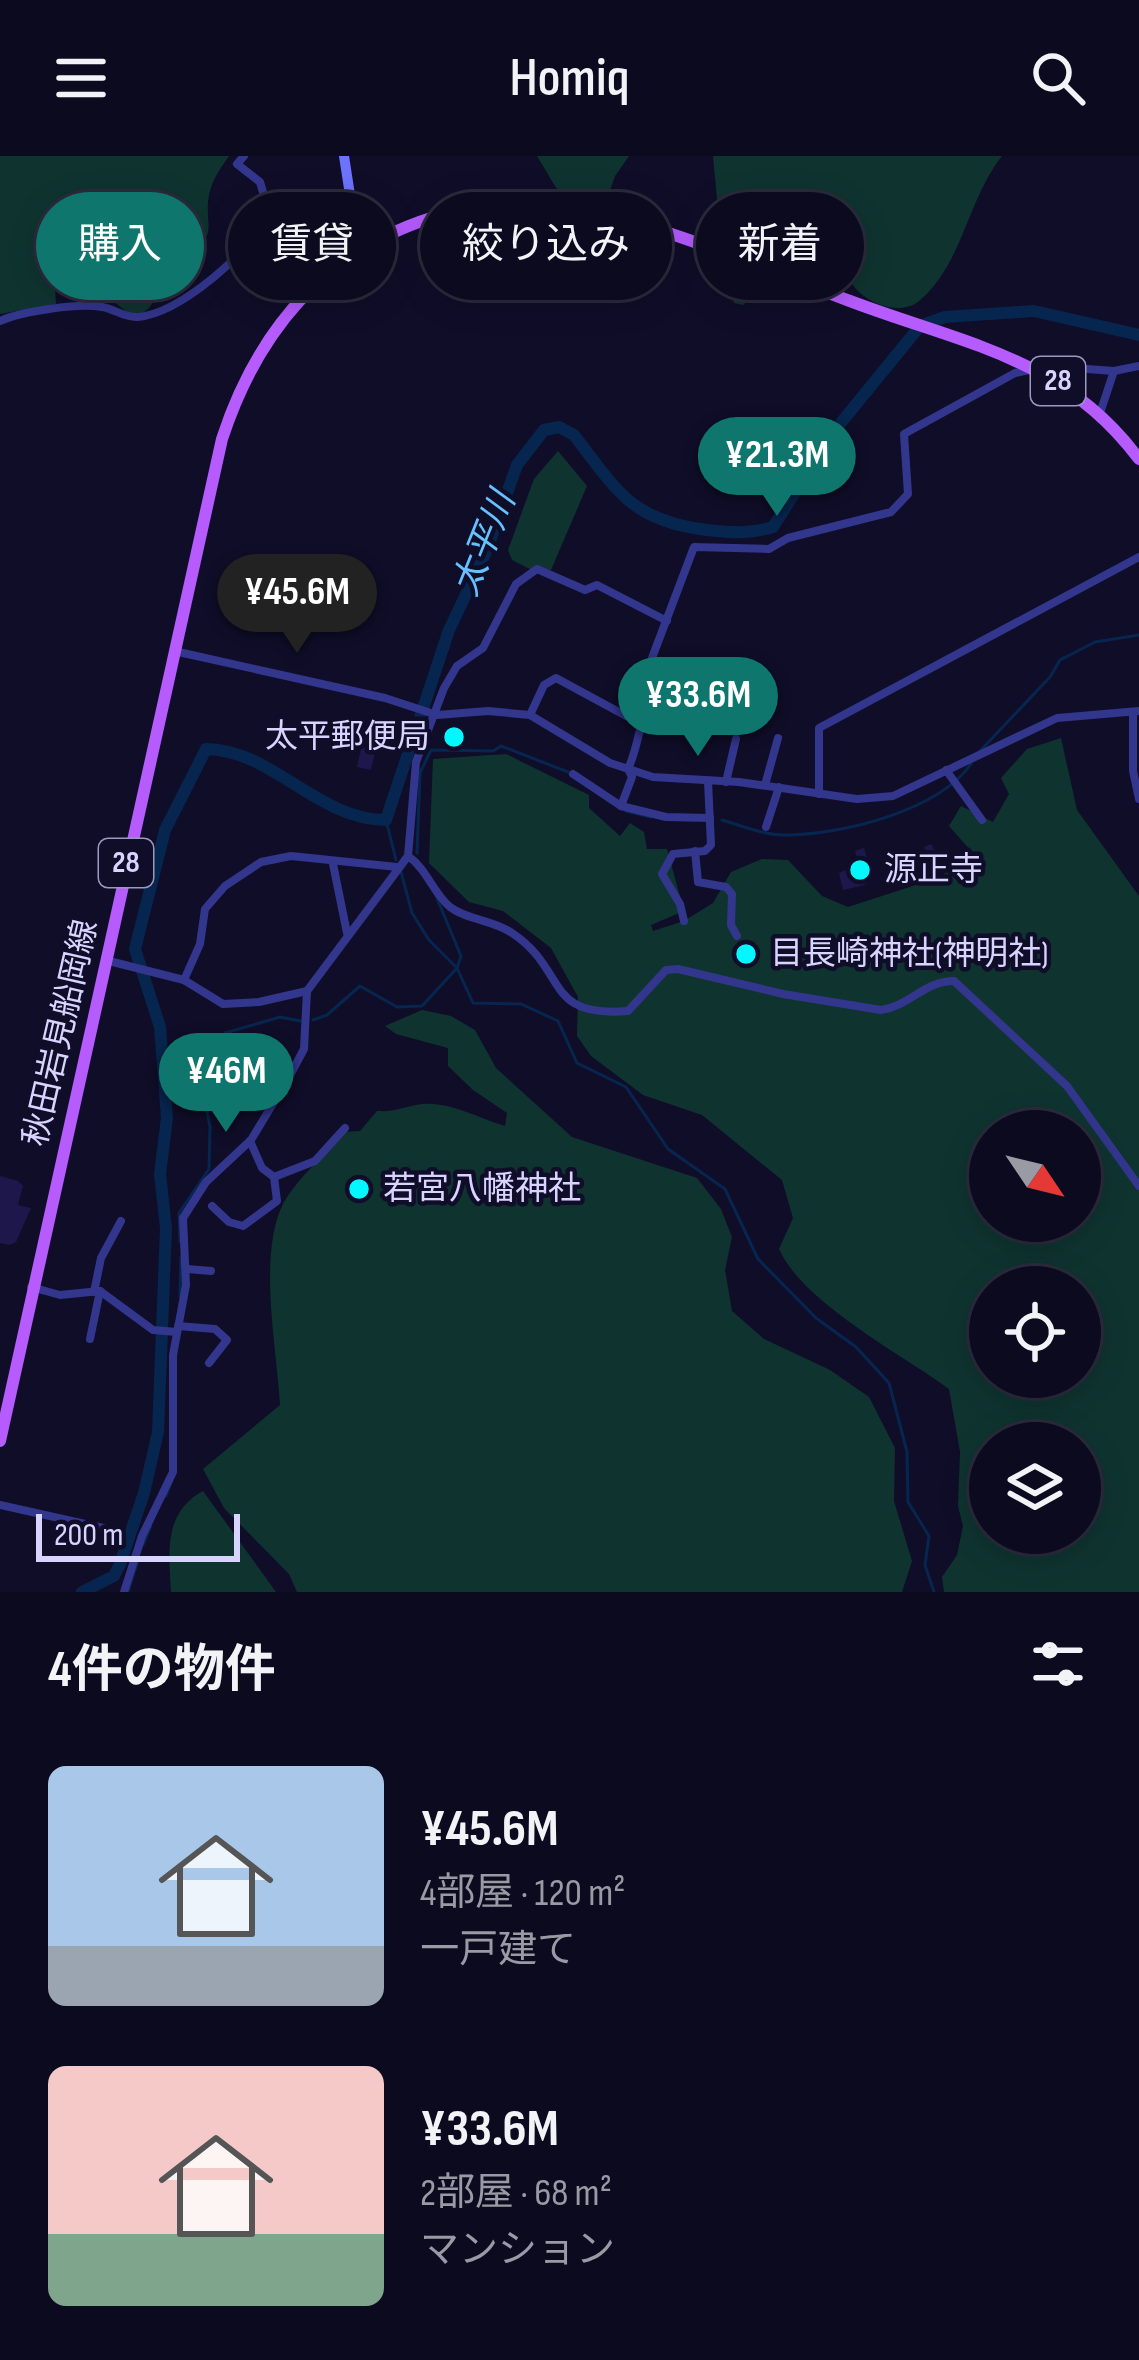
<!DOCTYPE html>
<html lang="ja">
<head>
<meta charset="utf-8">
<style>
	body { margin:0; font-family:"Sofia Sans Condensed","Noto Sans JP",sans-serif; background:#1a182c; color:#f1f3f6; height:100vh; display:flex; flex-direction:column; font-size:45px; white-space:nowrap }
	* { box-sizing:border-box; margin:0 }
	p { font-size:39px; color:#9a9aa4 }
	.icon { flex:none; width:66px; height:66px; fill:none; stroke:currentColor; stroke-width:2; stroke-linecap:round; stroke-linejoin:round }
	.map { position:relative; height:1436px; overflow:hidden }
	.sheet { display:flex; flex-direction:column; background:#0c0a1f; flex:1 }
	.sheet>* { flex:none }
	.guide { position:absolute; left:36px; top:36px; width:1068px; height:108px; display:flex; gap:24px }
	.needle { width:78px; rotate:125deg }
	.buttons { position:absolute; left:969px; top:954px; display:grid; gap:24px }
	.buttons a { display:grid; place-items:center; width:132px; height:132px; border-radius:50%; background:#0c0a1f; box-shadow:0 6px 30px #0003,0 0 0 3px #2c2b3d; font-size:60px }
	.scale { position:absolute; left:36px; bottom:30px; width:204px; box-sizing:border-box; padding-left:12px; border:6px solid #d7d5ff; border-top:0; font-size:33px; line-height:42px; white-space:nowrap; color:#d7d5ff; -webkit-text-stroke:9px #100d29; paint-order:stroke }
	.price { position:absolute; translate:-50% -102px; padding:0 27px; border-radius:42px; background:#0f766e; color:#fff; font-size:39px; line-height:78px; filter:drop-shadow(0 3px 6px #0008) }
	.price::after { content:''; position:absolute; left:50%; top:72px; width:36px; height:27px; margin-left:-18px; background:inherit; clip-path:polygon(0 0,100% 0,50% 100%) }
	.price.current { background:#222; color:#fff }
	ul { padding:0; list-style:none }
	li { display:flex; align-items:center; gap:36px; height:300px; padding:0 48px }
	li span { display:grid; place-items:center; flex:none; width:336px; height:240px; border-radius:18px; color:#555 }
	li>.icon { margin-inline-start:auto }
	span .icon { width:144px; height:144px; fill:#fffc; stroke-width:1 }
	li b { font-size:51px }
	h2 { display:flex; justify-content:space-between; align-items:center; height:144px; padding:0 48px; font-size:51px }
	.pill { padding:0 42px; border-radius:54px; background:#0c0a1f; box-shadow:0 6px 30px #0003,0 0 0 3px #2c2b3d; font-size:42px; line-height:108px }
	.pill.current { background:#0f766e; color:#fff }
	header { display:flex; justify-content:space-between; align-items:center; height:156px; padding:0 48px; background:#0c0a1f; font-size:54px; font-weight:600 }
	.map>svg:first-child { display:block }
</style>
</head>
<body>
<header><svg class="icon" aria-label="menu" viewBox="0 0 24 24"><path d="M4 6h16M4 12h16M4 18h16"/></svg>Homiq<svg class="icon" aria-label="search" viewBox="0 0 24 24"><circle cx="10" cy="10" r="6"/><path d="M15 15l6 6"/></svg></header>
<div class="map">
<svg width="1139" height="1436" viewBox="0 0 1139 1436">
	<rect width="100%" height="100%" fill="#100d29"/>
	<g fill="#0f3430" fill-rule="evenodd">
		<path d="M0 0H229C219 14 210 27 208 45 206 70 217 81 190 94L178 91 166 101C163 123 153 180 118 149 107 140 102 128 90 120L71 123 55 133 56 148 0 158Z"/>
		<path d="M537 0H629L615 20 605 49 600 50 561 40Z"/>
		<path d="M713 0H1002C967 44 963 108 919 145 902 159 874 150 859 136 837 115 839 74 790 92 768 100 761 135 743 149L734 147 722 96Z"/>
		<path d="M558 295 587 330 551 414 530 413 512 404 508 394 534 323Z"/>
		<path d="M1061 582 1077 654 1139 740V1436H944L942 1421 957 1399 963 1370 958 1350 960 1296 949 1233C900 1197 803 1147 779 1093L793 1062 782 1024 702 959 643 939 591 900 577 880 578 841 551 792 503 755 469 746 429 707 433 603 506 598 589 639V652L620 680 630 667 644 676 647 693H667L684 755 651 769 653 775 684 765 713 747 731 716 762 703 788 704 822 740 848 751 925 726 950 715 971 695 949 670 961 650 993 666 1009 638 1001 622 1027 593ZM990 975H1080V1065H990ZM990 1131H1080V1221H990ZM990 1287H1080V1377H990Z"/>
		<path d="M422 854 451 860 475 874 496 912 572 981 697 1022 721 1053 732 1081 725 1114 732 1155 764 1183 830 1214 869 1241 895 1292 894 1345 912 1405 902 1436H297L289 1418 224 1352 203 1313 280 1249C277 1192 257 1097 284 1046 299 1020 325 1000 344 976L360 975 377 955C393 956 402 952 416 949 446 943 477 962 505 970L507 957 473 934 448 910V892L396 878 385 870Z"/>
		<path d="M203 1335 276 1436H171C169 1396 163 1357 203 1335Z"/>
	</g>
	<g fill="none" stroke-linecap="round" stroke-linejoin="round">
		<g stroke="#07264f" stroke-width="3">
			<path d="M980 595 1050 521 1060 504 1095 486 1139 479"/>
			<path d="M626 655 651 661"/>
			<path d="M386 664 396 704"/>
			<path d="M722 664C743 670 763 679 785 679 841 679 938 655 971 608"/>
			<path d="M417 697 420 617 431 594 493 595 501 590 568 616"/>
			<path d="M401 716 412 757 429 784 457 812 473 847 521 848 558 865 577 907 626 931 668 993 725 1033 758 1103 816 1162 856 1191 889 1227 907 1296 908 1346 929 1380 925 1409 934 1436"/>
			<path d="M313 864 327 859 360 830 397 851 422 850 457 812 461 800 436 740"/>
			<path d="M180 1086 179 1057 209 1013 210 971 203 936 225 877 280 861 300 865"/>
			<path d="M180 1140 181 1101"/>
			<path d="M166 1340 175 1316"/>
			<path d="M143 1389 151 1370"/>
			<path d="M128 1436 138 1404"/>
		</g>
		<path stroke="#07264f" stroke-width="12" d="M82 1436 114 1420 120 1408 144 1337 158 1276 166 1072 160 1018 167 962 160 871 135 793 165 674 206 593C273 594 318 664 386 664L449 474 486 396 517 309 544 274 559 271 574 279C618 336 632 365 707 374 732 377 749 378 773 371L835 274 920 170 945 161 1034 155 1139 179"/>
	</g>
	<g fill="#1e174c">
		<path d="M375 563 388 566 384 583 376 591 371 614 357 611 363 584Z"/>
		<path d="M931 688 943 711 931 718 915 723 913 715 896 719 893 711 887 713 885 706 901 697 904 706 911 707 928 702 924 691Z"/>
		<path d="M864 692 871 716 863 718 865 729 843 734 839 717 859 708 855 695Z"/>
		<path d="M0 1020 18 1025 23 1030 18 1049 31 1052 16 1086 10 1089 0 1087Z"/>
	</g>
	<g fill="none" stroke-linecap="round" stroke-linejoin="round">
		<g stroke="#33368d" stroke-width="8">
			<path d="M243 92 299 140"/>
			<path d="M0 165C23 155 78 147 102 151 115 153 124 162 138 161 181 157 249 96 270 60L260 26 237 8 244 0"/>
			<path d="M1100 257 1114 215"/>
			<path d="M174 495 385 542 437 559 488 555 530 559 610 607 653 621 739 626 857 643 893 640 1057 562 1139 555"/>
			<path d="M660 527 668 544"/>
			<path d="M1133 556V615L1139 643"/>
			<path d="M530 559 544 529 556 522 641 568 651 561 684 573"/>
			<path d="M946 614 982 664"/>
			<path d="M573 618 621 650"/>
			<path d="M726 626 736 583"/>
			<path d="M765 629 778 582"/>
			<path d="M819 638V572L1139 401"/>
			<path d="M710 662 666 661 621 650 632 621 628 613C642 583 639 551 660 526L652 502 694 391 769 393 788 382 891 356 908 338 904 278 1015 217 1047 210 1114 215 1139 210"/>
			<path d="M766 671 779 631"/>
			<path d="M695 695 698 726 726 731 732 738 731 769 737 780"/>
			<path d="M408 700C427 713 433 737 450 751 467 764 493 764 512 777 568 814 543 862 628 855L666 814 678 813 783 838 881 854C910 850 924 825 954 825L1067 930 1139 1030"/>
			<path d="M333 708 347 777"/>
			<path d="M684 765 680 748 662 718 673 698 705 695 711 689 708 625"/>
			<path d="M105 804 184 824 223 848 259 846 307 835"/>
			<path d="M184 824 200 788 205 753 225 730 261 706 291 700 397 711"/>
			<path d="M250 985 262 1012 274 1021 315 1005 345 972"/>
			<path d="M212 1050 229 1066 243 1070 277 1045 274 1021"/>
			<path d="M187 1113 211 1115"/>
			<path d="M31 1131 60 1139 100 1135 153 1174 177 1176"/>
			<path d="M94 1136 101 1102 121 1065"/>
			<path d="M178 1170 215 1173 227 1184 209 1207"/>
			<path d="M90 1183 100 1135"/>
			<path d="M0 1349 103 1372"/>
			<path d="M124 1436 142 1380 173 1316V1199L186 1129 183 1062 206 1026 251 984 288 923 304 893 307 835 408 700 416 606 444 532 457 510 483 492 516 428 537 413 585 434 597 429 667 465"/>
		</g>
		<path stroke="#6c73ff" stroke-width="10" d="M344 0 350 39 373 86"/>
		<path stroke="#b65cff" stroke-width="12" d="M0 1285 222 283C259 170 331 88 448 57 477 49 508 44 538 47 645 59 750 108 850 145 963 188 1062 200 1139 303"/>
	</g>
	<g fill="#01f8ff" stroke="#100d29" stroke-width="4.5">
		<circle cx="454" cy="581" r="12"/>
		<circle cx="860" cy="714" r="12"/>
		<circle cx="746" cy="798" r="12"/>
		<circle cx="359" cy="1033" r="12"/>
	</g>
	<g text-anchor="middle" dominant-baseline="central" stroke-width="9" stroke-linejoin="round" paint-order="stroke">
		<g fill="#100d29" stroke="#9b99bf" stroke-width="3">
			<rect x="1031" y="201" width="54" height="48" rx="9"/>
			<rect x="99" y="683" width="54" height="48" rx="9"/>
		</g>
		<g font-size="30" font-weight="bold" fill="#d7d5ff">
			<text x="1058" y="225">28</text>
			<text x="126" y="707">28</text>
		</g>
		<g font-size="33" fill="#d7d5ff" stroke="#100d29" text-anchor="start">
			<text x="430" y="581" text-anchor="end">太平郵便局</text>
			<text x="884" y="714">源正寺</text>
			<text x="770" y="798">目長崎神社(神明社)</text>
			<text x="383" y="1033">若宮八幡神社</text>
		</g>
		<g font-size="33" fill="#d7d5ff" stroke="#100d29">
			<text transform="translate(61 877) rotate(-77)">秋田岩見船岡線</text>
		</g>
		<g font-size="36" font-style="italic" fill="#63c2ff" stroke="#100d29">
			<text transform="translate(485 388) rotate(-68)">太平川</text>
		</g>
	</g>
</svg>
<div class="buttons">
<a><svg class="needle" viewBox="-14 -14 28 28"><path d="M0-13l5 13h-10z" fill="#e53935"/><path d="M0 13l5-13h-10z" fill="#9a9aa4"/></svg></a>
<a><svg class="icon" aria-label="locate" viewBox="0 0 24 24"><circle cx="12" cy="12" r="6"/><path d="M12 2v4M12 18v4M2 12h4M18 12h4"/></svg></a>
<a><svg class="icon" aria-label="layers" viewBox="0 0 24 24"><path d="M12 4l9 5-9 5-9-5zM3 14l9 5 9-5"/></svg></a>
</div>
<div class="scale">200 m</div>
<b class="price" style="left:777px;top:363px">¥21.3M</b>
<b class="price current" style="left:297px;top:500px">¥45.6M</b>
<b class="price" style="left:698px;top:603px">¥33.6M</b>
<b class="price" style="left:226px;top:979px">¥46M</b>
<div class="guide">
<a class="pill current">購入</a>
<a class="pill">賃貸</a>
<a class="pill">絞り込み</a>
<a class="pill">新着</a>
</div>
</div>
<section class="sheet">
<h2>4件の物件<svg class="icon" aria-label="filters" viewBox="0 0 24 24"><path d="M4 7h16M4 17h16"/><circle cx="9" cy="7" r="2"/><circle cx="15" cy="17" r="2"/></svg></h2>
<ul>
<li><span style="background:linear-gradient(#a9c7e8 75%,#9aa5b1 0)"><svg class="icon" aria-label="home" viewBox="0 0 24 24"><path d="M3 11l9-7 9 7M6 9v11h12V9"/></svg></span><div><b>¥45.6M</b><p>4部屋 · 120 m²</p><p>一戸建て</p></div></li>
<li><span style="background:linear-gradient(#f6c9c9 70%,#7fa58c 0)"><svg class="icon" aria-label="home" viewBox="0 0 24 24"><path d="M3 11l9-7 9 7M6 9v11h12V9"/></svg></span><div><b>¥33.6M</b><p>2部屋 · 68 m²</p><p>マンション</p></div></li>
</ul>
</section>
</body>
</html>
